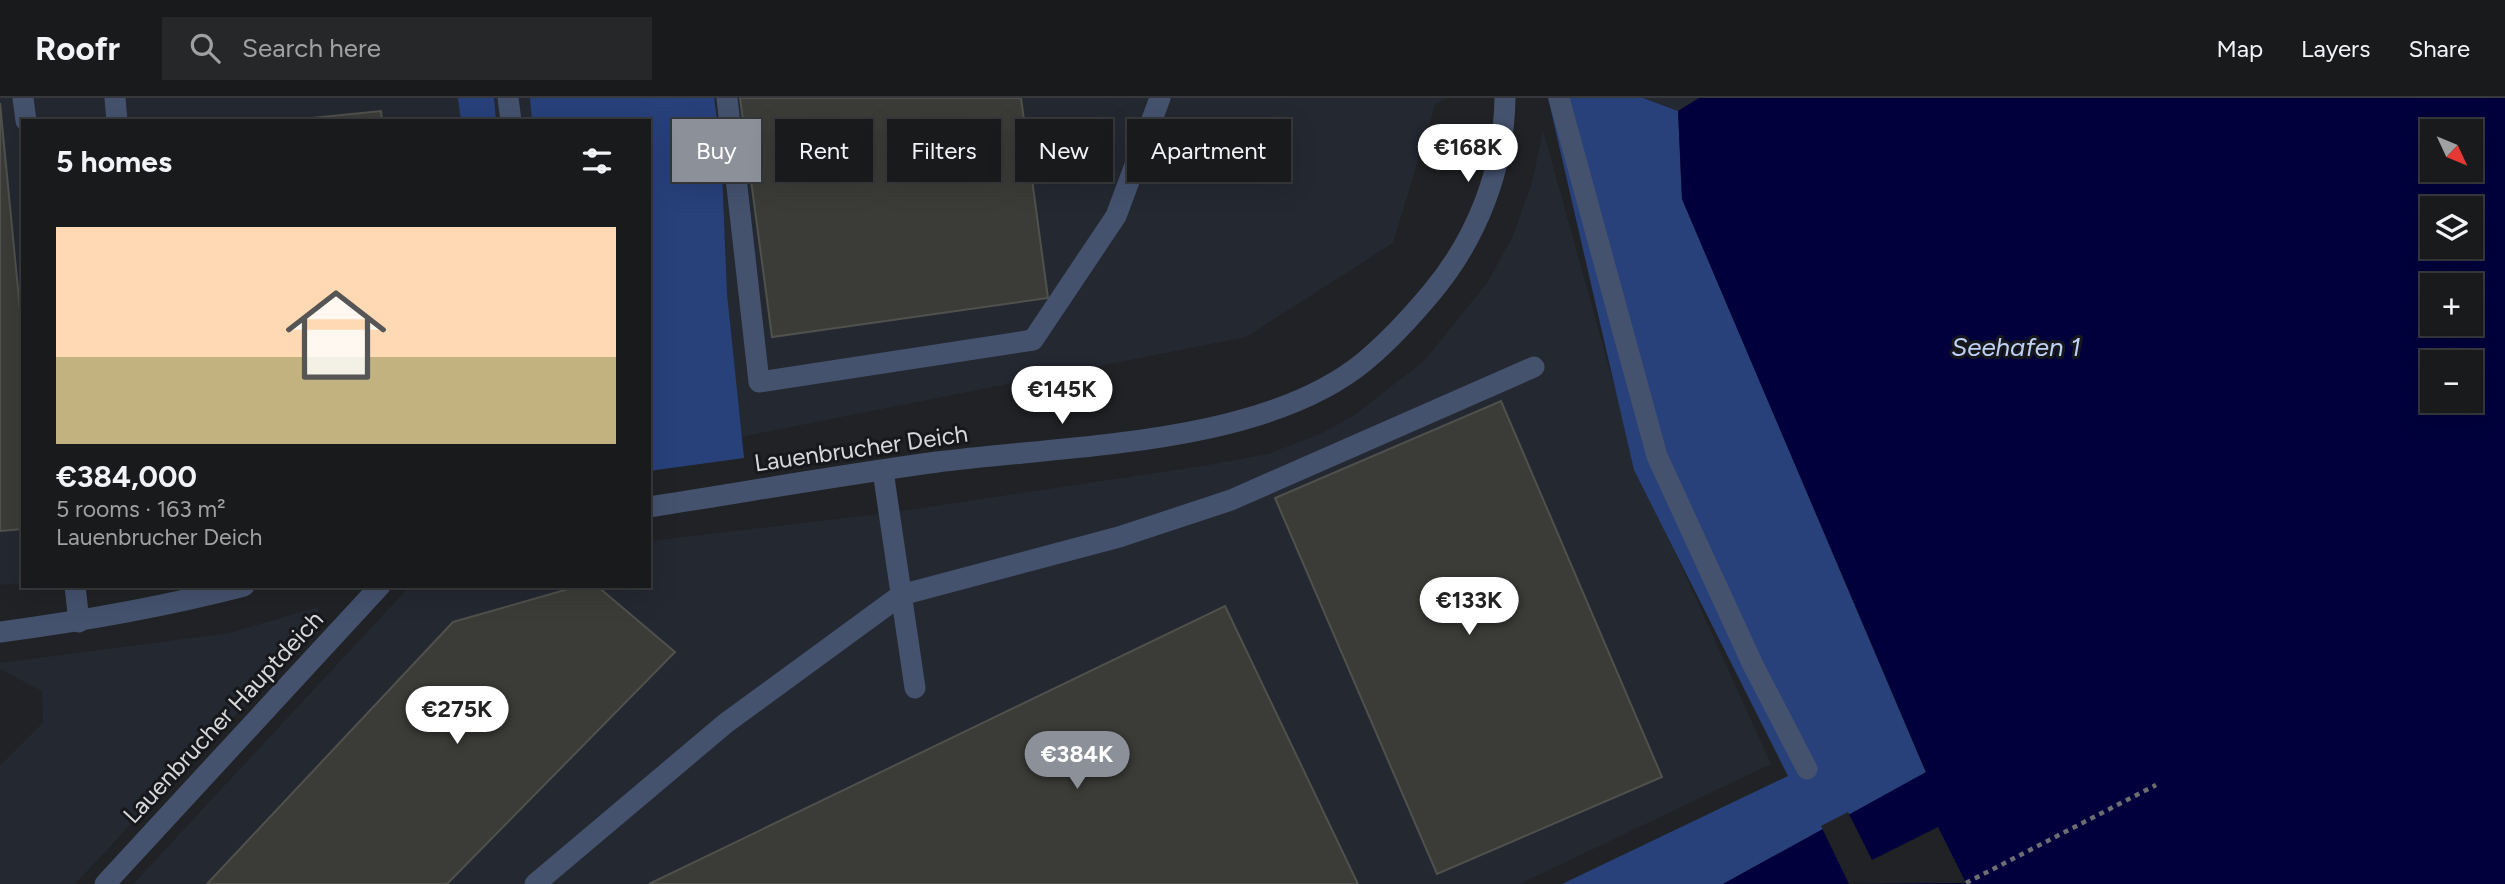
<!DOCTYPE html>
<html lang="en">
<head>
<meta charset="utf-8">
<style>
	body { margin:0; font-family:Figtree,sans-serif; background:#252729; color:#f1f3f6; height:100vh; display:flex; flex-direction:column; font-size:26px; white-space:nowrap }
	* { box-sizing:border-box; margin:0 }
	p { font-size:23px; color:#9fa1a3 }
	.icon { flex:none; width:38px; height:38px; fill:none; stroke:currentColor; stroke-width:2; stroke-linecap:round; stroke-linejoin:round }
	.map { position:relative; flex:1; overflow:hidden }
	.panel { position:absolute; left:21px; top:21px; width:630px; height:469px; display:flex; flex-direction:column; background:#181a1c; border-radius:0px; box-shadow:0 7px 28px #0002,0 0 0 2px #36383b }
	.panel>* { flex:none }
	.banner { position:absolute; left:672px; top:21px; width:665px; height:63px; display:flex; gap:14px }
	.needle { width:46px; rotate:134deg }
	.buttons { position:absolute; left:2420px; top:21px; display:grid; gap:14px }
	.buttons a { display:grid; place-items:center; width:63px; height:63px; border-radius:0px; background:#181a1c; box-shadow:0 7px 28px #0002,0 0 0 2px #36383b; font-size:35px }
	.price { position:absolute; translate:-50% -60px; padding:0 16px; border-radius:24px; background:#fff; color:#222; font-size:23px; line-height:46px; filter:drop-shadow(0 2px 4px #0008) }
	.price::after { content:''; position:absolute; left:50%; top:42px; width:21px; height:16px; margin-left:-10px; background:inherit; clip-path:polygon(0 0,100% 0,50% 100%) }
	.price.active { background:#8c9099; color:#fff }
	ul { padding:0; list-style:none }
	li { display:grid; align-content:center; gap:14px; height:371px; padding:0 35px }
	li+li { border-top:2px solid #36383b }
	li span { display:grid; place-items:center; height:217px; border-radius:0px; color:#555 }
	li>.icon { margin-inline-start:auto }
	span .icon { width:126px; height:126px; fill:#fffc; stroke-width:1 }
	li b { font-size:30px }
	h2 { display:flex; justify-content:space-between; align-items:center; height:84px; padding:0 35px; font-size:30px }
	.tag { padding:0 24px; border-radius:0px; background:#181a1c; box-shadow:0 7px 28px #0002,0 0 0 2px #36383b; font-size:24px; line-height:63px }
	.tag.active { background:#8c9099; color:#fff }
	header { display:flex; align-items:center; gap:42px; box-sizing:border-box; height:98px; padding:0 35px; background:#181a1c; border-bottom:2px solid #36383b }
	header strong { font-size:33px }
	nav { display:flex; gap:38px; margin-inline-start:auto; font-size:24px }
	.search { width:490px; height:63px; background:#252729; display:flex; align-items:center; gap:18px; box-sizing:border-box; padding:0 24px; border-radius:0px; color:#9fa1a3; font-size:26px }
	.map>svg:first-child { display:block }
</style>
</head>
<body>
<header>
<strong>Roofr</strong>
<div class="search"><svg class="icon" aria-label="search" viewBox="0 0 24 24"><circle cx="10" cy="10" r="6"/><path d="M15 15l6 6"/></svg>Search here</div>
<nav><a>Map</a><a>Layers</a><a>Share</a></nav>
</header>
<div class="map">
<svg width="2505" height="786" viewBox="0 0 2505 786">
	<rect width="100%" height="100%" fill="#202225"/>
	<g fill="#242831">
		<path d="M0 0H1447L1435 7 1393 145 1246 239 649 357V23H23V485L0 487Z"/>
		<path d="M1643 0H1699L1678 13Z"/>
		<path d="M1543 32 1637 370 1771 666 1520 786H133L410 488H649V443L888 415 1202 368 1268 356 1322 335 1353 318 1424 263 1487 185 1512 140 1532 85Z"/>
		<path d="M318 509 321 531 190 663 75 786H0V668L43 625 42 593 0 571V565L229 535Z"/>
	</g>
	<g fill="#28417b">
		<path d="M458 0H494L496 23H461Z"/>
		<path d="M530 0H714L721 50 727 196 744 360 649 373V23H532Z"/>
		<path d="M1548 0H1643L1678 13 1682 101 1926 675 1723 786H1562L1788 678 1634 372Z"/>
	</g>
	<path fill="#01003c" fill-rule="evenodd" d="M1699 0H2505V786H1723L1926 674 1682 101 1678 13ZM2432 33H2471V72H2432ZM2432 110H2471V149H2432ZM2432 187H2471V226H2432ZM2432 264H2471V303H2432Z"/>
	<path fill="#202225" d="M1848 714 1872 762 1938 729 1966 785 1849 786 1821 728Z"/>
	<g fill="#3b3c38" stroke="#50514d" stroke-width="2">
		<path d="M740 0H1021L1048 200 772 239Z"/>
		<path d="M0 5 23 243V431L0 433Z"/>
		<path d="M381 13 382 23H282Z"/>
		<path d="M1501 303 1662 679 1437 776 1275 400Z"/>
		<path d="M579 488H597L675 554 447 786H207L453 524Z"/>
		<path d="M1225 508 1358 786H649Z"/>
	</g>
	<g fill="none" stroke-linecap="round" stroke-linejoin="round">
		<path stroke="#6d6e71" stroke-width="4.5" stroke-dasharray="5 5" stroke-linecap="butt" d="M1966 785 2156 687"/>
		<g stroke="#45526e" stroke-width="21">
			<path d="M23 0 26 23"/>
			<path d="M115 0 117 23"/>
			<path d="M508 0 511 23"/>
			<path d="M727 0 759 284 1033 242 1116 118 1160 0"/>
			<path d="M1559 0 1657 358 1753 567 1807 671"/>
			<path d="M883 373 915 590"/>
			<path d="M649 409C745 394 841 377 937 364 1066 347 1263 348 1365 263 1389 243 1412 218 1432 194 1477 140 1504 71 1505 0"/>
			<path d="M75 488 79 524"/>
			<path d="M0 534C83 523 163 509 244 488"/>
			<path d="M105 786 380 488"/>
			<path d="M535 786 726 625 901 497 1119 439 1231 402 1534 269"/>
		</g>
	</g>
	<g text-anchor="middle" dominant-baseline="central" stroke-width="6" stroke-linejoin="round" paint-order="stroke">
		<g font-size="24" fill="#d7d8da" stroke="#17181c">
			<text transform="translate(861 350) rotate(-8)">Lauenbrucher Deich</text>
			<text transform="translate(223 619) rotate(-47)">Lauenbrucher Hauptdeich</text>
		</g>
		<g font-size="26" font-style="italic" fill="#bed0f6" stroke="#17181c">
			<text x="2016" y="249">Seehafen 1</text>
		</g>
	</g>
</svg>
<div class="buttons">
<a><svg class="needle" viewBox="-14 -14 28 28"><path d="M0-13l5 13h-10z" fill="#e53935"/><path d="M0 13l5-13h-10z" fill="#9fa1a3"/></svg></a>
<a><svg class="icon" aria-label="layers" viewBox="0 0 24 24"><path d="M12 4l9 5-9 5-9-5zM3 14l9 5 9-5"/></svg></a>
<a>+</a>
<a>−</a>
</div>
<b class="price" style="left:1468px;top:86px">€168K</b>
<b class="price" style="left:1062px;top:328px">€145K</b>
<b class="price" style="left:1469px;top:539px">€133K</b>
<b class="price" style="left:457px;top:648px">€275K</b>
<b class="price active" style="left:1077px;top:693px">€384K</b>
<div class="banner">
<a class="tag active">Buy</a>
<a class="tag">Rent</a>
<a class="tag">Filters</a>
<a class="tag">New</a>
<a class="tag">Apartment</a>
</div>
<section class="panel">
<h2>5 homes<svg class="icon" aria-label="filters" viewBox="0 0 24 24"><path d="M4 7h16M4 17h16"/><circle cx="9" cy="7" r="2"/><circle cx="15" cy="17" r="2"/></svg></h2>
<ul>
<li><span style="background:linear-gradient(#ffd9b3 60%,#c2b280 0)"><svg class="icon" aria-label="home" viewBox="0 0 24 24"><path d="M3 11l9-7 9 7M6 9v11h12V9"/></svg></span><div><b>€384,000</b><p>5 rooms · 163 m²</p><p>Lauenbrucher Deich</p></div></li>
</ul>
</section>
</div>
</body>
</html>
